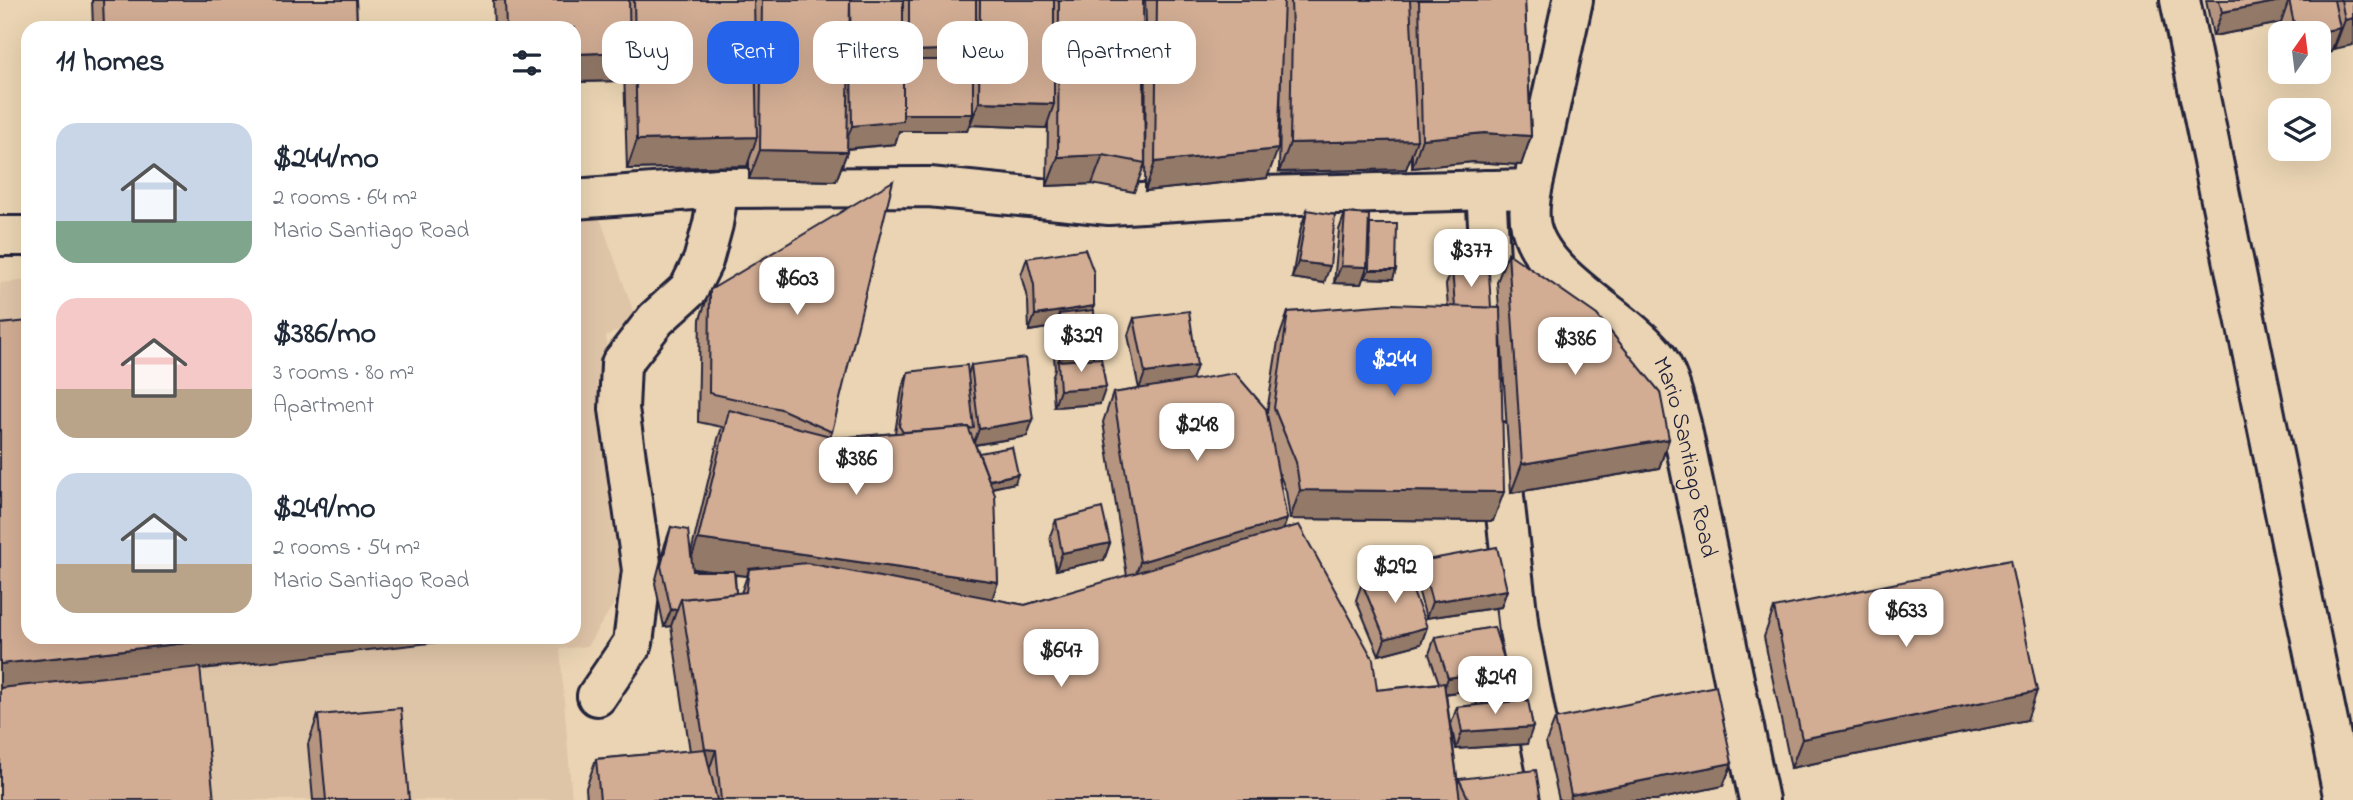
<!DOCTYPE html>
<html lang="en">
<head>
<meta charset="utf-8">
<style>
	body { margin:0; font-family:"Indie Flower",sans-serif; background:#f2f2f3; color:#1f2937; height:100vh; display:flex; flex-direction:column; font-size:26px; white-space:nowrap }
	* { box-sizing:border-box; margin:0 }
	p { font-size:23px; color:#747a83 }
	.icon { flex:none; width:38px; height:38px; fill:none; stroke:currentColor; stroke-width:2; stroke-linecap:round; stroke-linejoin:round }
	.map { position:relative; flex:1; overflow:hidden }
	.drawer { position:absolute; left:21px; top:21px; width:560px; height:623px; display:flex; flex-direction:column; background:#fff; border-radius:21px; box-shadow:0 7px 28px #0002 }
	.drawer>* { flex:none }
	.guide { position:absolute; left:602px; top:21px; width:665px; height:63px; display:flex; gap:14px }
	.needle { width:46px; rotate:14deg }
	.controls { position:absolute; left:2268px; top:21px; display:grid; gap:14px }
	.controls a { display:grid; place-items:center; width:63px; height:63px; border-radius:14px; background:#fff; box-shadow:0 7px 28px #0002; font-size:35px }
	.price { position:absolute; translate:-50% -60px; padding:0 16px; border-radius:14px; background:#fff; color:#222; font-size:23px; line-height:46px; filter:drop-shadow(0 2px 4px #0008) }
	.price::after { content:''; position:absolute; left:50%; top:42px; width:21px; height:16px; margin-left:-10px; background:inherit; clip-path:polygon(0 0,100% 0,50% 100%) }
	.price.current { background:#2563eb; color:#fff }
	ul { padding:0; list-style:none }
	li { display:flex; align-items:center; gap:21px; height:175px; padding:0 35px }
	li span { display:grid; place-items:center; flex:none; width:196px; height:140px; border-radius:21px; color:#555 }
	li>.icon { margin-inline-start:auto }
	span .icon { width:84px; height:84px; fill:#fffc; stroke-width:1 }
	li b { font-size:30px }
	h2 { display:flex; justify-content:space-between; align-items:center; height:84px; padding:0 35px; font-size:30px }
	.chip { padding:0 24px; border-radius:21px; background:#fff; box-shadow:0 7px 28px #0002; font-size:24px; line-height:63px }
	.chip.current { background:#2563eb; color:#fff }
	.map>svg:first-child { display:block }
</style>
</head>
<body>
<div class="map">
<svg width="2353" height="800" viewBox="0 0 2353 800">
	<rect width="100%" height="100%" fill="#ead4b3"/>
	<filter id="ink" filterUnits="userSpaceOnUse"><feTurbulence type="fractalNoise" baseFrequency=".0143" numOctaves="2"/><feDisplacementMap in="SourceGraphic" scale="14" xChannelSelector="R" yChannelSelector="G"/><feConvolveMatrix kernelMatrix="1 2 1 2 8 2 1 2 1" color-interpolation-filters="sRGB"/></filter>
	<g filter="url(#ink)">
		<path fill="#dfc5a8" d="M597 210 637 321 606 336 640 563 587 646 560 649 572 800H0V283L28 280V637H574V214Z"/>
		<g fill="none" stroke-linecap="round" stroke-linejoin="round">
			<g stroke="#22223b" stroke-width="44">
				<g id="minor">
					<path id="s1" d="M1573 0 1532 189C1530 201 1528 214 1531 227 1543 278 1620 314 1654 354 1668 370 1675 403 1681 424L1759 800"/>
					<path d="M2180 0 2344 800"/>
					<path d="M1486 190 1496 361"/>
					<path d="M574 199 719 188 929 187 1109 205 1259 196 1532 189"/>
					<path d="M0 236H28"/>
					<path d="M1501 442 1504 497 1519 630 1550 789V800"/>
					<path d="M597 696 633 643 642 570 619 409 621 364 656 319 689 289 703 261 713 224 719 188"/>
				</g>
			</g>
			<use href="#minor" stroke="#ead4b3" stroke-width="38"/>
		</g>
		<g fill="#b5957f" stroke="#22223b" stroke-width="2" fill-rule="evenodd">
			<path d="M92 0H356L357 28H93Z"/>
			<path d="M493 0H1143L1145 163 1134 192 1092 184 1047 186 1048 122 1046 128 970 125V122L967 131H899L895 144 847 149V152L836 181 749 179V158L747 166 627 169 624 69 620 81 574 82V28H494Z"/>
			<path d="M1145 0H1525L1531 136 1521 165 1473 162 1412 168V154L1406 169 1279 172 1281 69 1267 178 1145 191 1146 22Z"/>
			<path d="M2206 0H2353L2334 49V46L2331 52 2319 33H2283L2281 23 2213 36Z"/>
			<path d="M1307 210 1324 283 1292 278 1301 227Z"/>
			<path d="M1345 213 1368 228 1370 224 1393 279 1365 278 1366 270 1361 284 1334 283 1339 230Z"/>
			<path d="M1508 253 1669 439 1659 468 1511 493 1500 321 1493 521 1290 519 1286 491 1279 473 1283 530 1377 690 1439 683 1429 654 1435 637 1505 673 1525 700 1527 744 1456 749 1451 724 1457 707 1477 705 1474 693 1476 689 1446 694 1458 784 1459 779 1541 800H587L586 788 596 759 690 751 671 626 664 627 655 583 665 544 671 527 691 553 718 439 722 427 698 422 700 319 710 290 832 432 830 436 838 438 895 433 902 388 908 372 968 375 971 365 1027 436 975 445 979 453 1015 483 992 488 998 582 992 599 1025 605 1127 576 1103 422 1113 393 1139 389 1128 335 1134 318 1192 380 1267 412 1278 341 1288 312 1448 307 1446 285 1452 268 1491 308H1499L1497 282ZM693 569 711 571H693ZM735 575 747 576 741 593H736Z"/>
			<path d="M1027 258 1092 310V359L1100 404 1054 407 1052 378 1055 369 1052 330 1053 327 1029 331 1028 302 1021 275Z"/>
			<path d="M1056 520 1110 543 1104 560 1056 570 1050 536Z"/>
			<path d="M1421 561 1507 590 1501 607 1426 618 1415 578Z"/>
			<path d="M1362 583 1427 627 1421 644 1379 655 1356 600Z"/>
			<path d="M1774 608 2027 720 1791 768 1764 637Z"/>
			<path d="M318 715 409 800H313L308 744Z"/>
			<path d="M1555 719 1732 763 1723 786 1656 800H1559L1546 742Z"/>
		</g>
		<g fill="#937968" stroke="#22223b" stroke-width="2">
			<path d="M2286 0H2289L2281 23 2213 36 2222 12Z"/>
			<path d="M2353 18V45L2334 49 2345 20Z"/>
			<path d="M2340 28 2331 52 2319 54V33H2314Z"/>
			<path d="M976 49 967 72 903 66 909 51Z"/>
			<path d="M630 52 620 81 574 82V54Z"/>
			<path d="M979 102 1054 104 1046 128 970 125Z"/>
			<path d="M903 114H973L967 131H899L895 144 843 149 852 126Z"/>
			<path d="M1484 133 1531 136 1521 165 1473 162 1412 168 1422 139Z"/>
			<path d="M757 137 747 166 627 169 637 140Z"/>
			<path d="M1417 140 1406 169 1279 172 1290 143Z"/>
			<path d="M1278 149 1267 178 1145 191 1155 162Z"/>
			<path d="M760 150 847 152 836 181 749 179Z"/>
			<path d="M1103 155 1092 184 1047 186 1058 157Z"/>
			<path d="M1298 262 1330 266 1324 283 1292 278Z"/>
			<path d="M1341 266 1367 267 1361 284 1334 283Z"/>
			<path d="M1369 270H1396L1393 279 1365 278Z"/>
			<path d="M1094 306 1088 322 1059 314 1053 327 1029 331 1035 315Z"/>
			<path d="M1095 351 1089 368 1058 362 1061 353Z"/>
			<path d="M1197 366 1191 383 1139 389 1145 373Z"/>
			<path d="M1106 387 1100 404 1054 407 1060 390Z"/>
			<path d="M1033 420 1027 436 973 445 979 429Z"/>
			<path d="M1669 439 1659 468 1511 493 1522 464Z"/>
			<path d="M1018 474 1015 483 976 491 979 483Z"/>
			<path d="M1300 490 1504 492 1493 521 1290 519Z"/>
			<path d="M1287 519 1277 548 1130 591 1140 562Z"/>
			<path d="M698 539 998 582 988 611 749 569 747 576 688 568Z"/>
			<path d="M1110 543 1104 560 1056 570 1062 553Z"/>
			<path d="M1507 590 1501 607 1426 618 1432 602Z"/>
			<path d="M677 609 671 626 664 627 671 610Z"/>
			<path d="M1427 627 1421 644 1379 655 1385 639Z"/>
			<path d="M239 637H482L0 692V664Z"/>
			<path d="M1507 668 1501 684 1480 677 1476 689 1442 694 1448 678Z"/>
			<path d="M2037 691 2027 720 1791 768 1802 739Z"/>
			<path d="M1528 693 1522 710 1478 714 1485 697Z"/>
			<path d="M1533 727 1527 744 1456 749 1462 732Z"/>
			<path d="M705 749 716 750 706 779Z"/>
			<path d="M1732 763 1723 786 1656 800H1570L1571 795Z"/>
		</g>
		<g fill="#d2ad94" stroke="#22223b" stroke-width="2">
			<path d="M103 0H356L357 28H104Z"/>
			<path d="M505 0H629L630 52 574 54V28H506Z"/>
			<path d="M634 0H754L757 137 637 140Z"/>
			<path d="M762 0H850L847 152 760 150Z"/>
			<path d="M850 0H903V121L852 126Z"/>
			<path d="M909 0H976V49L909 51Z"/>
			<path d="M980 0H1054V104L979 102Z"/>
			<path d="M1059 0H1143L1145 163 1103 155 1058 157Z"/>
			<path d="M1157 0H1284L1278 149 1155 162Z"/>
			<path d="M1291 0H1410L1417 140 1290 143 1292 30Z"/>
			<path d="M1419 0H1525L1531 136 1484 133 1422 139Z"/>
			<path d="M2219 0H2286L2222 12Z"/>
			<path d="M2289 0H2334L2340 28 2314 33H2296Z"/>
			<path d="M2341 0H2353V18L2345 20Z"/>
			<rect x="903" y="60" width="70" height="54"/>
			<path d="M893 181 832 432 781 409 709 393 710 290Z"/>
			<path d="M1307 210 1335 215 1330 266 1298 262Z"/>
			<path d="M1345 213 1369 215 1367 267 1341 266Z"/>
			<path d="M1370 224H1397L1396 270H1369Z"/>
			<path d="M1085 249 1094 273V306L1035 315 1034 285 1027 258Z"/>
			<path d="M1508 253 1597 315 1660 392 1669 439 1522 464Z"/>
			<path d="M1452 268 1489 273 1491 308 1455 307Z"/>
			<path d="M1391 304 1500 308 1504 492 1300 490 1296 462 1274 408 1288 312Z"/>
			<path d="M1094 310 1095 351 1061 353 1059 314Z"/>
			<path d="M1189 311 1197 366 1145 373 1134 318Z"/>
			<path d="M28 321V637H239L0 664V324Z"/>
			<path d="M1025 358 1033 420 979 429 971 365Z"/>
			<path d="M1101 358 1106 387 1060 390 1058 361Z"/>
			<path d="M967 365 974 428 969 429 968 427 903 432 899 426 908 372Z"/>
			<path d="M1235 373 1266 409 1287 519 1140 562 1113 393Z"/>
			<path d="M729 410 838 438 968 427 995 495 998 582 698 539Z"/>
			<path d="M1012 447 1018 474 989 480 979 453Z"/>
			<path d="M1102 508 1110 543 1062 553 1056 520Z"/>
			<path d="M1299 525 1373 659 1377 690 1444 683 1460 800H721L716 750 705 749 681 599 746 592 749 569 807 563 1025 605Z"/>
			<path d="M671 527 688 530 693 571H734L736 593 681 599 677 609 671 610 661 566Z"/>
			<path d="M1497 547 1507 590 1432 602 1421 561Z"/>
			<path d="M2010 560 2037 691 1802 739 1774 608Z"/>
			<path d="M1405 572 1427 627 1385 639 1362 583Z"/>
			<path d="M1494 627 1507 668 1448 678 1435 637Z"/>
			<path d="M200 667 214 800H0V688Z"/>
			<path d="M1521 670 1528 693 1485 697 1480 677Z"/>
			<path d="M1716 686 1732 763 1571 795 1555 719Z"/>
			<path d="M1528 700 1533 727 1462 732 1457 707Z"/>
			<path d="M401 708 409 800H326L318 715Z"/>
			<path d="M705 749 717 800H600L596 759Z"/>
			<path d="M1536 770 1541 800H1469L1459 779Z"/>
		</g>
	</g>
	<g text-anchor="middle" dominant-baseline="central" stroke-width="5" stroke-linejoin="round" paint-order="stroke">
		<g font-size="24" fill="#22223b" stroke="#ead4b3">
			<text stroke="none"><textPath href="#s1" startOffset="520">Mario Santiago Road</textPath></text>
		</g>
	</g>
</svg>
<div class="controls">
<a><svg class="needle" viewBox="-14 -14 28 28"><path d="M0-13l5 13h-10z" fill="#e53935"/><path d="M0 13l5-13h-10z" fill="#747a83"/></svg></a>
<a><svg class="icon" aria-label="layers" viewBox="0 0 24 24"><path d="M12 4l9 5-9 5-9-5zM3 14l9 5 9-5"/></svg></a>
</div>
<b class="price" style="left:1471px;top:289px">$377</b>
<b class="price" style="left:797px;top:317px">$603</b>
<b class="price" style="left:1081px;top:374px">$329</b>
<b class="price" style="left:1575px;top:377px">$386</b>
<b class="price current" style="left:1394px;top:398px">$244</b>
<b class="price" style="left:1197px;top:463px">$248</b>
<b class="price" style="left:856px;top:497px">$386</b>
<b class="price" style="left:1395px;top:605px">$292</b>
<b class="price" style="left:1906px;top:649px">$633</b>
<b class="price" style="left:1061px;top:689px">$647</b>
<b class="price" style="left:1495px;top:716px">$249</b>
<div class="guide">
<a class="chip">Buy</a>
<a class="chip current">Rent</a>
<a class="chip">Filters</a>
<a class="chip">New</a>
<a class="chip">Apartment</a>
</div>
<section class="drawer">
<h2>11 homes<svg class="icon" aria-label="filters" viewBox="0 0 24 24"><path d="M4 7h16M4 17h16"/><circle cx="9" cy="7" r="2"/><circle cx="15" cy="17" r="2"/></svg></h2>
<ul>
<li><span style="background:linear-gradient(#c9d6e8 70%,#7fa58c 0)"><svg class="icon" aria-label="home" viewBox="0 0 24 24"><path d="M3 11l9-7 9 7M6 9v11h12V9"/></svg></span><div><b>$244/mo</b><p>2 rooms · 64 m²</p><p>Mario Santiago Road</p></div></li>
<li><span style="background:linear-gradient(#f6c9c9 65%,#b9a48a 0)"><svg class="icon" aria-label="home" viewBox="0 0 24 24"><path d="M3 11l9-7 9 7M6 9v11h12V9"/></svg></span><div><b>$386/mo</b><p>3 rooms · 80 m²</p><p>Apartment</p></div></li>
<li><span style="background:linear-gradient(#c9d6e8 65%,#b9a48a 0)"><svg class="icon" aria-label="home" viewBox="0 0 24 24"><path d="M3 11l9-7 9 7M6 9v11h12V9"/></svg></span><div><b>$249/mo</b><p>2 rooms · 54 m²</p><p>Mario Santiago Road</p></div></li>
</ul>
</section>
</div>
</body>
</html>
